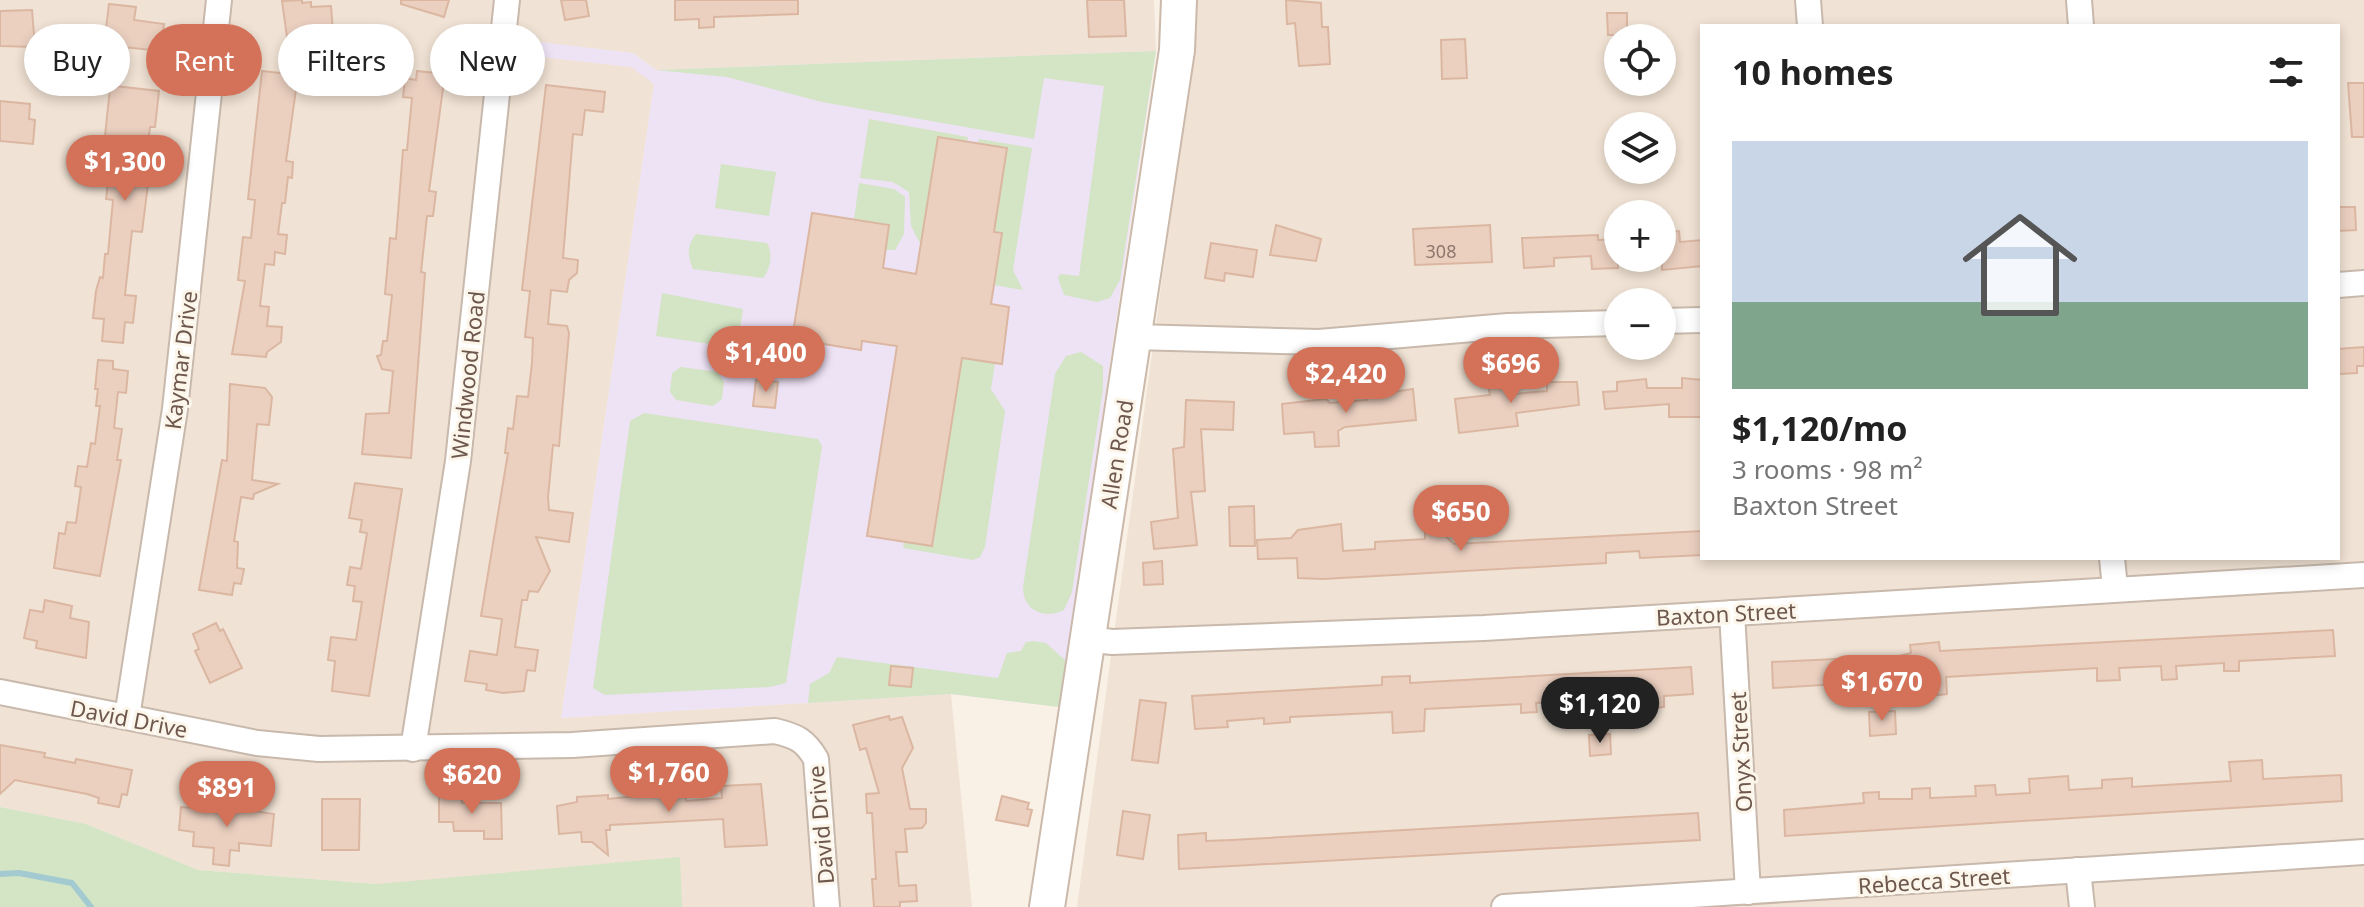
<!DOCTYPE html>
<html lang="en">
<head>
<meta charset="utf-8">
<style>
	body { margin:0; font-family:"Noto Sans",sans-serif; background:#f6f6f6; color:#222; height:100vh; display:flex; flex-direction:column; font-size:30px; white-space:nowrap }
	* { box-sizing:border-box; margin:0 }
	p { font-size:26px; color:#767676 }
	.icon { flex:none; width:44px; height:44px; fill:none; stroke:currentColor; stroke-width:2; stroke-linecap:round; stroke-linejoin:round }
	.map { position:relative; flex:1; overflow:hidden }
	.drawer { position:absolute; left:1700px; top:24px; width:640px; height:536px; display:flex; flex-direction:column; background:#fff; border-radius:0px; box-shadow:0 4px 12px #0003 }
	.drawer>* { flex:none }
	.guide { position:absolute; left:24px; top:24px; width:760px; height:72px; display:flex; gap:16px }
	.controls { position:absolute; left:1604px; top:24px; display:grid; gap:16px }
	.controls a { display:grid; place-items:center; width:72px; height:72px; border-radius:50%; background:#fff; box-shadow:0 4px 12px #0003; font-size:40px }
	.price { position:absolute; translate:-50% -68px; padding:0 18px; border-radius:28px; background:#d47259; color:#fff; font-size:26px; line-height:52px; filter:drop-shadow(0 2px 4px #0008) }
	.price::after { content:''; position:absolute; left:50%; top:48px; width:24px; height:18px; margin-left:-12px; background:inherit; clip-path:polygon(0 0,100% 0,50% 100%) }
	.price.on { background:#222; color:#fff }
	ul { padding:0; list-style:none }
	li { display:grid; align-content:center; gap:16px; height:424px; padding:0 32px }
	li+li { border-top:2px solid #e0e0e0 }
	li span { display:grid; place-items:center; height:248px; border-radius:0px; color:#555 }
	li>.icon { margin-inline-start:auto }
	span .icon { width:144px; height:144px; fill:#fffc; stroke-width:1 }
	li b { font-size:34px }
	h2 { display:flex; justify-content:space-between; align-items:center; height:96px; padding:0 32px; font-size:34px }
	.pill { padding:0 28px; border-radius:36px; background:#fff; box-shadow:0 4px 12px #0003; font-size:28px; line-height:72px }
	.pill.on { background:#d47259; color:#fff }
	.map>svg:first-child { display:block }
</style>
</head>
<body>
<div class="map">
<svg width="2364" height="907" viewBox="0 0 2364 907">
	<rect width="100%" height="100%" fill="#f9f1e5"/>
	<g fill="#f0e2d4" fill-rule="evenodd">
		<path d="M0 0H1154L1156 51 656 70 633 53 515 40V54L632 67 654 84 561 718 951 694 972 907H379L377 884 197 870 86 824 0 807Z"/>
		<path d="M1194 0H2364V907H1077L1191 66ZM1702 26H2338V558H1702ZM1618 38H1662V82H1618ZM1618 126H1662V170H1618ZM1618 214H1662V258H1618ZM1618 302H1662V346H1618Z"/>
	</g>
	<path fill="#eee2f5" d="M515 39 633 53 656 70 1156 51 1059 707 951 694 561 718 654 84 631 67 514 54Z"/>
	<g fill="#d3e5c5">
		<path d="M1156 51 1120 280 1110 298 1097 302 1064 295 1058 278 1060 274 1079 276 1104 86 1044 78 1034 139 822 102 727 77 656 70Z"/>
		<path d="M869 119 968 137 967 141 938 137 921 245 911 226 909 192 893 182 860 178Z"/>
		<path d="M979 139 1032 148 1013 270 1023 290 994 285 1002 234 994 232 1007 148 978 143Z"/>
		<path d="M721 164 776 172 769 216 715 208Z"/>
		<path d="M859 183 894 189 905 197 904 234 895 250H885L888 225 854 219Z"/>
		<path d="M696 234 767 243C773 254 771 268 763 278L693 269C687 256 687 245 696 234Z"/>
		<path d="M662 293 743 309 737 348 656 336Z"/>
		<path d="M1081 352 1103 366V388L1072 592 1064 610C1043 620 1023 610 1023 587L1055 374 1066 356Z"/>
		<path d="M962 358 995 363 991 389 1005 411 985 547 980 557 973 560 903 548 904 542 933 546Z"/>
		<path d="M681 367 718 372 724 382 722 399 713 406 676 400 670 392 672 373Z"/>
		<path d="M644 413 818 439 822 446 786 683 770 687 605 695 593 688 630 421Z"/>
		<path d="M1033 641 1046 643 1066 661 1059 707 951 694 808 703 810 684 829 673 837 657 998 678 1007 653 1021 651 1026 642Z"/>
		<path d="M0 807 86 824 198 870 377 884 680 857 682 907H0Z"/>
	</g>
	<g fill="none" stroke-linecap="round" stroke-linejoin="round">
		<path stroke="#a3cad0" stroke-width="6" d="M0 874 19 873 72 883 91 907"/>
	</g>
	<g fill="#ebd0c0" stroke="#dbb7a2" stroke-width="2">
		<path d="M302 0V3L311 2V7L331 6 333 32 305 35V43L288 44 282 1Z"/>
		<path d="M401 0H449L444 17 401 4Z"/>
		<path d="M561 0H586L589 16 565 20Z"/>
		<path d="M675 0H798V14L714 17V27L699 28V19L675 20Z"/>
		<path d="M1087 0H1124L1126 36 1089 37Z"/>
		<path d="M1286 0 1321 3 1322 27H1328L1330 64 1299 66 1295 23 1287 24Z"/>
		<path d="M109 4 136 7 134 20 164 24 161 51 104 45Z"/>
		<path d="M32 10 35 47 0 46V11Z"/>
		<path d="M1607 13H1627V35H1608Z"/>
		<path d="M1465 39 1467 78 1442 79 1441 40Z"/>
		<path d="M262 71 298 75 286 161 293 162 292 178 288 177 285 203H282L278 234 287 235 285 254 275 252 274 265 265 264 260 306 269 307 267 326 282 327 281 342 267 352 266 357 232 354 245 281 238 280 243 237 251 238 255 200 248 199Z"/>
		<path d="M417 71 445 74 429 191 436 192 433 216H427L421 272 425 273 411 458 362 454 366 414 389 413 393 371 382 369 377 356 381 355 383 341H387L392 295 385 294 390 238 396 239 403 150H407L412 98 403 97 405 78 416 80Z"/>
		<path d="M2348 83H2364V137H2352Z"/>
		<path d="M546 85 605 92 603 112 585 110 582 135 573 134 563 258 578 260 577 273 569 280 567 292 551 290 548 324 567 326 569 333 559 446 553 445 548 497 549 510 573 513 569 542 536 537 550 571 538 592 529 591 527 600H522L515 647 538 650 535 671 527 670 524 691 503 693 486 690 487 684 465 681 470 651 497 655 502 619 481 616 508 453H505L508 428 513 429 517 396 528 397 532 363 533 338 525 337 530 291 522 290Z"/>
		<path d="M115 86 159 91 155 127H150L145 168H150L142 232 132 231 125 295 136 296 133 323 125 322 123 343 102 341 104 319 93 318 96 291 100 277 103 278 105 254H108L113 200 106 199 109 173 119 174 123 141 105 136 110 88Z"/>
		<path d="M0 101 30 104 29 119 35 120 33 144 0 141Z"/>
		<path d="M938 137 1007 148 994 232 1002 233 991 304 1009 307 1002 364 962 358 932 546 867 536 897 346 862 341 861 350 792 339 812 213 889 225 883 268 916 274Z"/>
		<path d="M2338 207H2355L2356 230 2338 231Z"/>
		<path d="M1276 225 1321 239 1316 261 1270 255Z"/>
		<path d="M1490 225 1492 262 1415 265 1413 229Z"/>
		<path d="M1679 231 1680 242 1702 240V266L1662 270V233Z"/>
		<path d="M1598 235V240L1618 239V268L1592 269 1591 256 1554 258V266L1524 268 1522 238Z"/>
		<path d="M1211 243 1257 250 1253 277 1225 273 1224 281 1205 278Z"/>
		<path d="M2364 347V366H2357V373L2339 374 2338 349Z"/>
		<path d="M98 360 113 361V369L128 371 126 393 118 392 114 428 122 429 117 460H121L100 576 54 568 59 533 65 534 67 522 76 523 81 487 75 486 78 466 87 467 91 443 95 444 100 406H96L98 389H95Z"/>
		<path d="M1682 378 1702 380V417H1669V404L1605 409 1603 392 1617 391V382L1646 379 1647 388H1682Z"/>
		<path d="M756 380 778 382 775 408 753 406Z"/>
		<path d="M1513 382 1514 394 1547 391V382H1577L1579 405 1516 413 1518 426 1459 433 1455 399 1490 395 1488 384Z"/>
		<path d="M230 384 265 388 272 397 269 425 257 424 252 480 278 484 254 494 253 499 241 497 234 541 238 542 237 568 244 569 241 584 234 583 232 595 199 590 222 460 227 461Z"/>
		<path d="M1413 389 1416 420 1345 427 1338 431 1339 446 1315 447 1314 432 1284 434 1282 404 1326 399 1330 403 1367 400 1366 396Z"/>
		<path d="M1186 400 1234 402 1233 430 1201 429 1205 491 1191 492 1197 545 1154 549 1151 522 1178 518 1173 449 1184 447Z"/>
		<path d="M355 483 402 489 369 696 332 691 335 661 328 660 331 637 356 640 362 602 353 601 355 586 347 585 350 567 361 569 367 533 360 532 362 520 349 518Z"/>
		<path d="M1254 506 1255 546H1230L1229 507Z"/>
		<path d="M1428 519 1454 544 1702 531V555L1640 558 1639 551 1606 553V563L1323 579 1298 578 1297 558 1258 559 1257 540 1291 538 1298 530 1341 524 1343 551 1375 549V542L1425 539V532H1429Z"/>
		<path d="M1162 561 1163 584 1144 585 1143 563Z"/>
		<path d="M45 600 72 606 70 618 89 622 86 658 36 648 37 641 24 638 30 610 43 612Z"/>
		<path d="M216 623 220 631 223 629 242 668 210 683 195 651 199 649 193 634Z"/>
		<path d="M2333 630 2335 656 2239 661V671H2224V663L2176 666 2177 679 2162 680 2161 666 2119 668 2120 680 2097 681V668L1946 677 1947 694 1920 697 1918 679 1773 688 1772 662 1899 656 1911 653 1910 645 1939 642 1940 651Z"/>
		<path d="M891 666 913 668 911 687 889 685Z"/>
		<path d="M1691 667 1693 694 1664 696V707L1648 708 1647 697 1536 703 1537 712 1521 713V704L1425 709 1424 731 1393 733 1392 712 1290 717V722L1264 724V718L1227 721 1228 727 1195 729 1192 696 1382 685V677L1410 676V683Z"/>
		<path d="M1140 700 1166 703 1158 763 1132 760Z"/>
		<path d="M1895 711 1896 734 1870 736 1869 712Z"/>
		<path d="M889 716 890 720 902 717 913 748 902 768 910 809H926V823L922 828 905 829 907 852H896L899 886 916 885 917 901 900 902V907H874L872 879H876L872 813H867L866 794 879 793 866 748 860 750 853 725Z"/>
		<path d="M1610 734 1611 754 1590 756 1589 735Z"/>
		<path d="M0 745 45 753 44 757 75 763 76 759 132 770 127 795 122 794 119 807 98 803 99 798 87 794 15 780 0 794Z"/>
		<path d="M2262 760 2263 779 2341 775 2342 801 1785 836 1784 810 1864 803 1863 793 1879 792V799H1912V789L1930 788V798L1976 796 1975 786 1995 785 1996 795 2030 793 2029 779 2068 776 2069 790 2102 788V780L2132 778V787L2231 781 2229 762Z"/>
		<path d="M761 784 767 845 725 847 723 819 610 825V830H606L608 855 592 842H582L581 832 559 834 557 806 577 802V797L608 795V799L658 794 657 789 685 787 686 801 722 798 721 786Z"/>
		<path d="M1002 796 1029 803 1027 809 1032 810 1028 826 996 820Z"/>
		<path d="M439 797H462V803H501L502 839H484V831H454L453 822H439Z"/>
		<path d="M322 799H360L359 850H322Z"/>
		<path d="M220 806 274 814 271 846 239 843V851L230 850 229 866 213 864 214 848 193 846 194 832 179 830 181 807 220 810Z"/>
		<path d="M1123 811 1150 815 1143 859 1117 855Z"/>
		<path d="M1698 813 1700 840 1179 869 1178 835 1206 833V841L1232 840Z"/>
	</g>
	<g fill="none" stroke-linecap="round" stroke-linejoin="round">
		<g stroke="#c8b9ac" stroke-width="28">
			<g id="street">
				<path d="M1808 0 1810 26"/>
				<path d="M2079 0 2081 26"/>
				<path d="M2338 285 2364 283"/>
				<path d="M1662 321 1702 320"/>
				<path d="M1134 337 1319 342 1508 326 1618 323"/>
				<path d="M2112 558 2115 588"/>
				<path d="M1732 613 1748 892"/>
				<path d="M1087 639 1112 642 1484 628 2364 575"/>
				<path d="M0 692 257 743 319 749 572 745 775 731C796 736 805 740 816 759L827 907"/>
				<path d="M127 717 175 409 219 0"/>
				<path d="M413 749 458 461 507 0"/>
				<path d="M2078 870 2082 907"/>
				<path d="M1504 907 2364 852"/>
			</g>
		</g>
		<g stroke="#cbb9ab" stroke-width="38">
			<path id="secondary" d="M1047 907 1177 50 1179 0"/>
		</g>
		<use href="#street" stroke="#fff" stroke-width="24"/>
		<use href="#secondary" stroke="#fff" stroke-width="34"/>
	</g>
	<g text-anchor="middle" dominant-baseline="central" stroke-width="6" stroke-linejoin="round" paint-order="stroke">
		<g font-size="18" fill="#8d766a">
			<text x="1441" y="251">308</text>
		</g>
		<g font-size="22" fill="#6e584d" stroke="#fcf5ea">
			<text transform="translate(180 360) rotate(-83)">Kaymar Drive</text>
			<text transform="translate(467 375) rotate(-84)">Windwood Road</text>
			<text transform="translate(1116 454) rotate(-81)">Allen Road</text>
			<text transform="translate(1726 613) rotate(-3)">Baxton Street</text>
			<text transform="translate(129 718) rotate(11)">David Drive</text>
			<text transform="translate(1740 752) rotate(-93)">Onyx Street</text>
			<text transform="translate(820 825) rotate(-95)">David Drive</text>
			<text transform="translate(1934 880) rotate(-4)">Rebecca Street</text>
		</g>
	</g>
</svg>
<div class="controls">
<a><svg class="icon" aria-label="locate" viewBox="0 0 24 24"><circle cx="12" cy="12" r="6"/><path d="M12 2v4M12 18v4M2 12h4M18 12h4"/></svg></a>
<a><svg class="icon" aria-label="layers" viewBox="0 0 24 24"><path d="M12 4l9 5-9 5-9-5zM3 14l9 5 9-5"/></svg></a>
<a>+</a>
<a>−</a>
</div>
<b class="price" style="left:125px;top:203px">$1,300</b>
<b class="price" style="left:766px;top:394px">$1,400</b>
<b class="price" style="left:1511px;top:405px">$696</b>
<b class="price" style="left:1346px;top:415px">$2,420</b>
<b class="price" style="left:1461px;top:553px">$650</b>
<b class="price" style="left:1882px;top:723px">$1,670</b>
<b class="price on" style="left:1600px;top:745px">$1,120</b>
<b class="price" style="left:669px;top:814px">$1,760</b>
<b class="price" style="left:472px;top:816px">$620</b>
<b class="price" style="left:227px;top:829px">$891</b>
<div class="guide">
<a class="pill">Buy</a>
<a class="pill on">Rent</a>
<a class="pill">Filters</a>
<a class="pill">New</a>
</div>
<section class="drawer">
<h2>10 homes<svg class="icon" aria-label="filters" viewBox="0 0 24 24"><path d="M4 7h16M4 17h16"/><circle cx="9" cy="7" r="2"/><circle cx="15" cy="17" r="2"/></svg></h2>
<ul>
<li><span style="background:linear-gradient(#c9d6e8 65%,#7fa58c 0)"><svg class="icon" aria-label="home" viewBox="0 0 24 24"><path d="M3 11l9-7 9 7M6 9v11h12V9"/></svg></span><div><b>$1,120/mo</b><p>3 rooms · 98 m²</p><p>Baxton Street</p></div></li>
</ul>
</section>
</div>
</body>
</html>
